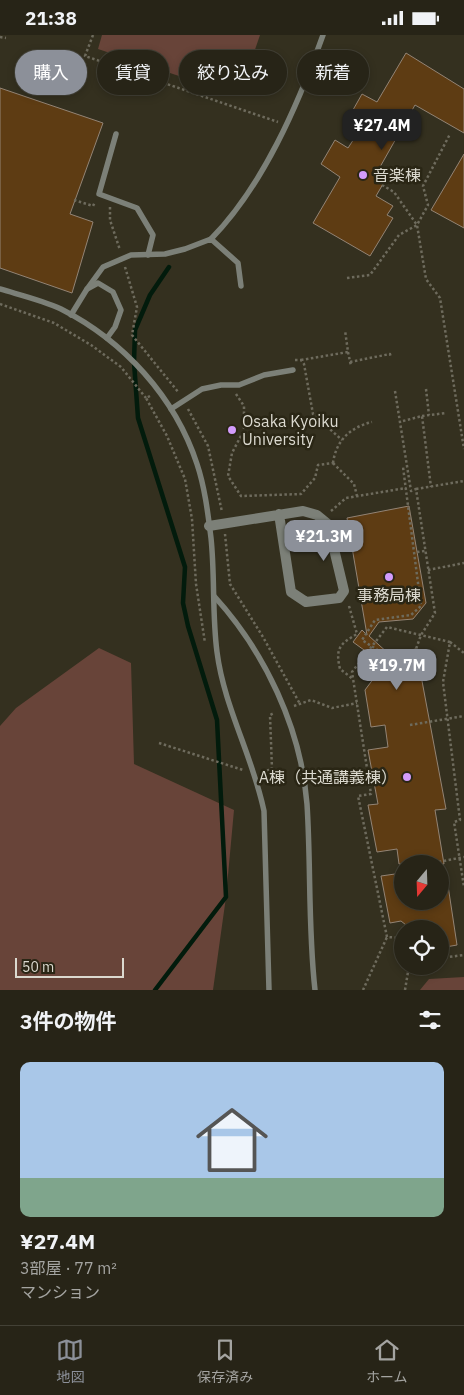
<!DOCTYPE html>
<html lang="ja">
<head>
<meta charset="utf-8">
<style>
	body { margin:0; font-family:"IBM Plex Sans","Noto Sans JP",sans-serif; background:#333024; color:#f1f3f6; height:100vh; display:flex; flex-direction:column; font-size:19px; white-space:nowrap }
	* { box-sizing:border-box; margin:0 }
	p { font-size:16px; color:#a4a4a1 }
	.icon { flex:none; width:28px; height:28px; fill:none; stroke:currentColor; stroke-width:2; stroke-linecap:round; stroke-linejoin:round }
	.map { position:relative; height:955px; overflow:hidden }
	.details { display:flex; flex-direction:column; background:#272417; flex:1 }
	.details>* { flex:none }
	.hud { position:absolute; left:15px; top:15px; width:435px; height:45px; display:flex; gap:10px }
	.needle { width:32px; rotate:199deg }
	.buttons { position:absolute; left:394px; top:820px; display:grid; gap:10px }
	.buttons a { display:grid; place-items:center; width:55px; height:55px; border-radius:50%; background:#272417; box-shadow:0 2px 8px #0003,0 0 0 1px #434136; font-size:25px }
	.scale { position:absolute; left:15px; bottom:12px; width:109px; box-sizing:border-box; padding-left:5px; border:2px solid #dbd9cf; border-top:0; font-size:14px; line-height:18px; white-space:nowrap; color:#dbd9cf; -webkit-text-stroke:4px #2a2615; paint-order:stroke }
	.price { position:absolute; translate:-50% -42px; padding:0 11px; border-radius:10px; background:#8c9099; color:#fff; font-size:16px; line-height:32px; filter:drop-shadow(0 1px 2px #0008) }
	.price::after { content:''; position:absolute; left:50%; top:30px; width:15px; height:11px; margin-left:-8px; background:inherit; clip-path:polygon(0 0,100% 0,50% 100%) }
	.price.active { background:#222; color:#fff }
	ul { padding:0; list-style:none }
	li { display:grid; align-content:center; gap:10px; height:265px; padding:0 20px }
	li+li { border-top:1px solid #434136 }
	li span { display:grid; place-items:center; height:155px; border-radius:10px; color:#555 }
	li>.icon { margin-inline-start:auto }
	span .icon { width:90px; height:90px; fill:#fffc; stroke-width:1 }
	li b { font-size:21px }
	h2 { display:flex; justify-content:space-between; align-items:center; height:60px; padding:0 20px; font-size:21px }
	.chip { padding:0 18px; border-radius:22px; background:#272417; box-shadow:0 2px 8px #0003,0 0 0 1px #434136; font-size:18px; line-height:45px }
	.chip.active { background:#8c9099; color:#fff }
	.status { display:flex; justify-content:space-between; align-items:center; height:35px; padding:0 25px; background:#272417; direction:ltr }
	.status svg { height:14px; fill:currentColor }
	.tabs { display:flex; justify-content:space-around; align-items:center; height:70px; border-top:1px solid #434136; background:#272417; font-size:14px; color:#a4a4a1 }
	.tabs a { display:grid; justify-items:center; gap:2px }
	.tabs .active { color:#8c9099 }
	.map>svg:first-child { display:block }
</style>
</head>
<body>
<div class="status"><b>21:38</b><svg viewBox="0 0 49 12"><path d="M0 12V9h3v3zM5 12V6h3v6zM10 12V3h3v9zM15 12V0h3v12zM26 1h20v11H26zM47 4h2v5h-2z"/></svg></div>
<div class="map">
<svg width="464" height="955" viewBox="0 0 464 955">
	<rect width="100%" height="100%" fill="#34301f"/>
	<g fill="#684439">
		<path d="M102 0H260L239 61 98 14Z"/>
		<path d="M99 613 131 628 134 729 234 775 226 862 213 955H0V691L16 673Z"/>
		<path d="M464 942V955H420L429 944Z"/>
	</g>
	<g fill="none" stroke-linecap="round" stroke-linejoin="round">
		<path stroke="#021b0c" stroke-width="4.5" d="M155 955 226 862 217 685 188 591 183 568 185 532 138 383 134 327 135 295 150 260 169 232"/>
	</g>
	<g fill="#5e3c13" stroke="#938475">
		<path d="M406 18 464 54V98L415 70 380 132 390 137 376 161 393 171 387 180 393 183 370 221 313 188 340 142 321 129 335 105 348 113 363 90 349 82 362 59 377 67Z"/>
		<path d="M0 53 103 88 70 179 93 187 72 258 0 233Z"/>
		<path d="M464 119V193L431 175Z"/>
		<path d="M409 471 426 568 413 584 379 587 369 601 389 619 416 614 446 774 435 775 444 829H399L397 814 377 817 368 770 378 769 368 715 388 712 385 690 371 692 365 655 377 639 375 623 353 607 362 595 367 600 347 483Z"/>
		<path d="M402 838V866H440V845L447 844 457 910 440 913V894H411L401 886 390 888 381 841Z"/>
	</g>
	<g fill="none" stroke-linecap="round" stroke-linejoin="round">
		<g stroke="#6e6b5d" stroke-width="2.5" stroke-dasharray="2.5 2.5" stroke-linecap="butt">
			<path d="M93 0 85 21 278 87"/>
			<path d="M0 2 6 3"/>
			<path d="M382 150 394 157 417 190 426 244 440 263 464 414"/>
			<path d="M74 165 93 171 95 167"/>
			<path d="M110 172V185L120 215"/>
			<path d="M125 232 137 272 132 300 179 358"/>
			<path d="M347 243 370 240 399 200 417 190 428 170 423 151 450 99"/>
			<path d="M0 269 54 288 91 310 121 332 146 363"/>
			<path d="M348 317 351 331"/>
			<path d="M295 325H301L304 329 313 379 342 405"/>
			<path d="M301 325 348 317 345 295"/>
			<path d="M350 327 390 319 391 323"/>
			<path d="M426 354 429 380"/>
			<path d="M395 356 411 456 416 454 435 578 421 600 416 614"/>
			<path d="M236 359 244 371V395L232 418 228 441 241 461 301 459 315 443 318 430 333 428"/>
			<path d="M150 361 146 363 167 401 185 444 192 484 196 549 205 608"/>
			<path d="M188 374 208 411 222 477"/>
			<path d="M422 381 446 378"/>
			<path d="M403 386 422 381 431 452"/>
			<path d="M333 428C336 405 351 392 372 387"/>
			<path d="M333 428 354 449 357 461"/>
			<path d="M416 454 464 446"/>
			<path d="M331 476 346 463 406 453"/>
			<path d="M225 499 230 549 263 602 300 669"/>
			<path d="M417 517 425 516"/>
			<path d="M428 535 464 528"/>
			<path d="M349 571 357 599C340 609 335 613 340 634L353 644"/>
			<path d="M450 607 464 618"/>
			<path d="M380 620 379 616 362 605 375 585 411 580 421 571 403 432"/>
			<path d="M294 671 311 665 332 673 357 668"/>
			<path d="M159 708 243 735"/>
			<path d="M262 737 272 734 270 680 274 678"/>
			<path d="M402 903 387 902 358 761 371 759 352 637 387 592 450 607 443 647 460 785 454 787 464 852"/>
			<path d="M440 923 464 920"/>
			<path d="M363 955 387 902"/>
			<path d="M405 955 409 931"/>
		</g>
		<g stroke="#7c8078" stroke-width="5.5">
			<path d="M116 99 99 159 137 173 153 200 148 220"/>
			<path d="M211 204C263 151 298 70 323 0"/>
			<path d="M0 254C20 260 42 265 61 274 124 306 175 362 197 429 205 453 208 479 211 503 215 541 212 579 217 617 224 672 253 722 264 776L269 955"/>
			<path d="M87 254 103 232 131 220 165 219 185 214 211 204 238 228 241 251"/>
			<path d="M71 280 87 254 98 248 113 257 121 275 115 292 107 303"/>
			<path d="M171 374 202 354 221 350H239L264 340 293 335"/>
			<path d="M214 561C265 617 301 693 307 769 311 831 308 893 315 955"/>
		</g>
		<path stroke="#7c8078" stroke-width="10" d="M209 491 303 476 317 480 328 489 344 556 339 563 306 567 291 557 279 479"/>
		<g stroke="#6e6b5d" stroke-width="2.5" stroke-dasharray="2.5 2.5" stroke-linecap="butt">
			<path d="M410 690 464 681"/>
			<path d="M429 829 464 822"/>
		</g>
	</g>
	<g fill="#d39cfc" stroke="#2a2615" stroke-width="2">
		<circle cx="363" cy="140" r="5"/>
		<circle cx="232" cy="395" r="5"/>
		<circle cx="389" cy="542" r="5"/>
		<circle cx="407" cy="742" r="5"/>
	</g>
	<g text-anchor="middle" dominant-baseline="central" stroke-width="5" stroke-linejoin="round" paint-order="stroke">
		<g font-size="16" fill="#dbd9cf" stroke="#2a2615" text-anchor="start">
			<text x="373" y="140">音楽棟</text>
			<text x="242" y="386">Osaka Kyoiku<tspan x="242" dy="18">University</tspan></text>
			<text x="389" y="560" text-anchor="middle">事務局棟</text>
			<text x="397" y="742" text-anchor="end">A棟（共通講義棟）</text>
		</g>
	</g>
</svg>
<div class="buttons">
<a><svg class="needle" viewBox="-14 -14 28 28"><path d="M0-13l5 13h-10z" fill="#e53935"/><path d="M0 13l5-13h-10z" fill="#a4a4a1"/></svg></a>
<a><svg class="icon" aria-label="locate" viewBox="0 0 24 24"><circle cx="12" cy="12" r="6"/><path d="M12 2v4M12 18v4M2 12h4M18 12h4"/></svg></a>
</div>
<div class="scale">50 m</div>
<b class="price active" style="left:382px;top:116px">¥27.4M</b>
<b class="price" style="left:324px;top:527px">¥21.3M</b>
<b class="price" style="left:397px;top:656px">¥19.7M</b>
<div class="hud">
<a class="chip active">購入</a>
<a class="chip">賃貸</a>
<a class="chip">絞り込み</a>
<a class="chip">新着</a>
</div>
</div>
<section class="details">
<h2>3件の物件<svg class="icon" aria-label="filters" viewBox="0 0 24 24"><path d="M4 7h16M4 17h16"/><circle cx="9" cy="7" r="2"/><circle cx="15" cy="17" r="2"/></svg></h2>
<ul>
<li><span style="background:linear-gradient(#a9c7e8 75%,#7fa58c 0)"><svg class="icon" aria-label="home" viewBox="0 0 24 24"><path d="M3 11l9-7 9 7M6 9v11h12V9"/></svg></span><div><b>¥27.4M</b><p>3部屋 · 77 m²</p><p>マンション</p></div></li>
</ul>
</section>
<nav class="tabs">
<a class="active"><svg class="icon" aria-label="map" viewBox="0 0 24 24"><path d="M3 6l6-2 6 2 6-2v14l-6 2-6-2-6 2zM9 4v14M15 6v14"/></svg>地図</a>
<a><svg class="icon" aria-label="saved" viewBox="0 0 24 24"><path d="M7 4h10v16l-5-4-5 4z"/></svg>保存済み</a>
<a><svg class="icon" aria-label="home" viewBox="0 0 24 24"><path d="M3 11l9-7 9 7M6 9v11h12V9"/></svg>ホーム</a>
</nav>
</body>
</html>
